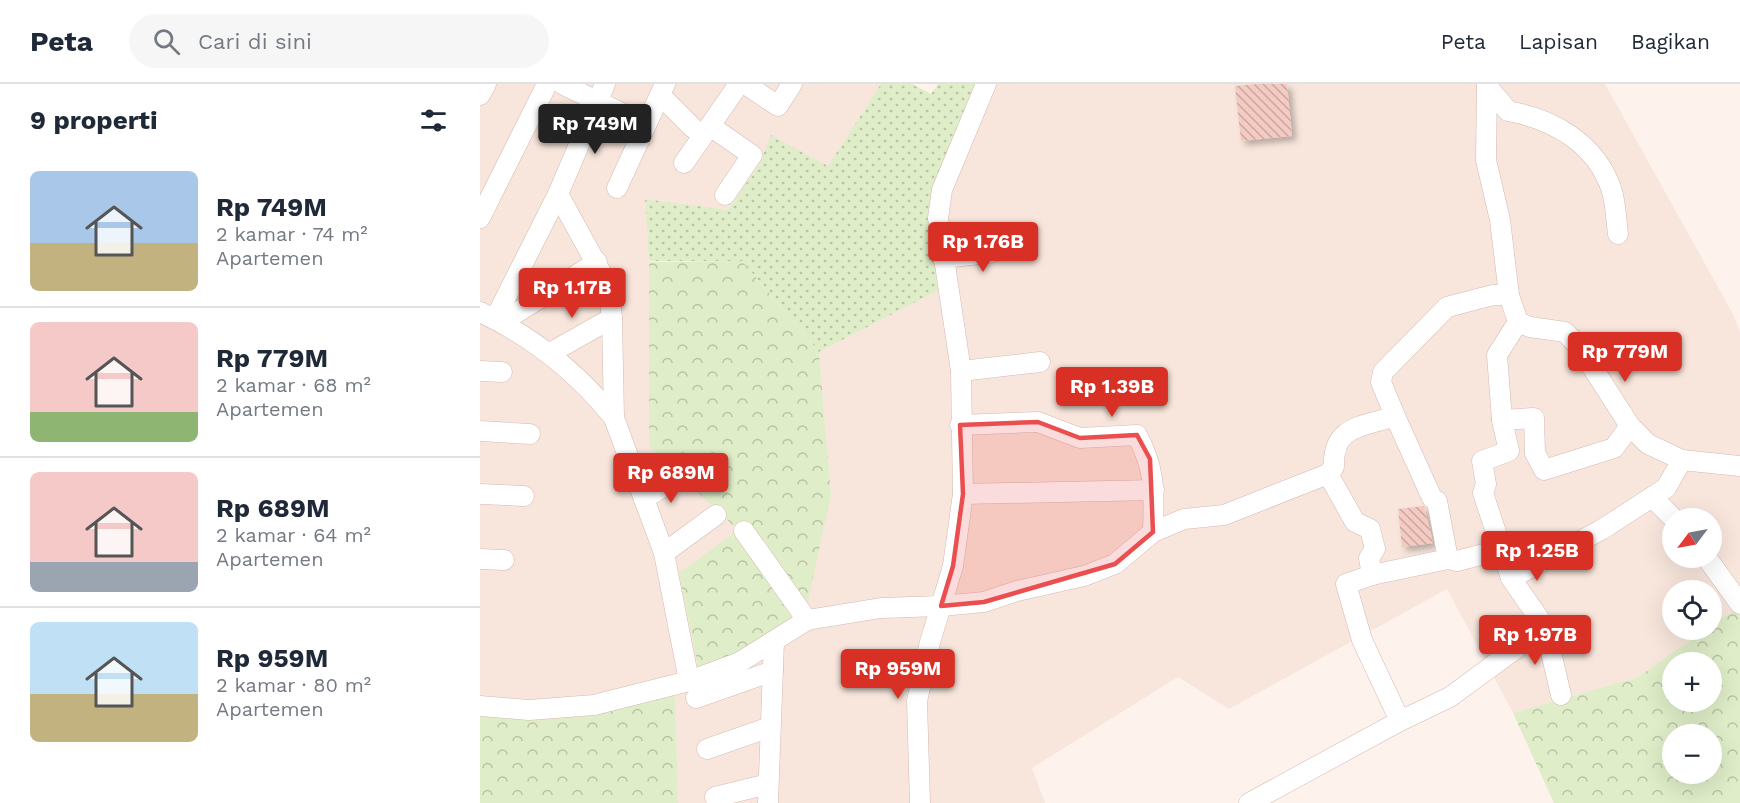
<!DOCTYPE html>
<html lang="id">
<head>
<meta charset="utf-8">
<style>
	body { margin:0; font-family:"Work Sans",sans-serif; background:#f6f6f7; color:#1f2937; height:100vh; display:flex; flex-direction:column; font-size:22px; white-space:nowrap }
	* { box-sizing:border-box; margin:0 }
	p { font-size:20px; color:#747a83 }
	.icon { flex:none; width:33px; height:33px; fill:none; stroke:currentColor; stroke-width:2; stroke-linecap:round; stroke-linejoin:round }
	.map { position:relative; flex:1; overflow:hidden }
	.sheet { display:flex; flex-direction:column; background:#fff; width:480px }
	.sheet>* { flex:none }
	.needle { width:39px; rotate:238deg }
	.fabs { position:absolute; left:1182px; top:424px; display:grid; gap:12px }
	.fabs a { display:grid; place-items:center; width:60px; height:60px; border-radius:50%; background:#fff; box-shadow:0 6px 24px #0002; font-size:30px }
	.price { position:absolute; translate:-50% -51px; padding:0 14px; border-radius:6px; background:#d93025; color:#fff; font-size:20px; line-height:39px; filter:drop-shadow(0 2px 3px #0008) }
	.price::after { content:''; position:absolute; left:50%; top:36px; width:18px; height:14px; margin-left:-9px; background:inherit; clip-path:polygon(0 0,100% 0,50% 100%) }
	.price.active { background:#222; color:#fff }
	ul { padding:0; list-style:none }
	li { display:flex; align-items:center; gap:18px; height:150px; padding:0 30px }
	li+li { border-top:2px solid #e0e1e3 }
	li span { display:grid; place-items:center; flex:none; width:168px; height:120px; border-radius:9px; color:#555 }
	li>.icon { margin-inline-start:auto }
	span .icon { width:72px; height:72px; fill:#fffc; stroke-width:1 }
	li b { font-size:26px }
	h2 { display:flex; justify-content:space-between; align-items:center; height:72px; padding:0 30px; font-size:26px }
	header { display:flex; align-items:center; gap:36px; box-sizing:border-box; height:84px; padding:0 30px; background:#fff; border-bottom:2px solid #e0e1e3 }
	header strong { font-size:28px }
	nav { display:flex; gap:33px; margin-inline-start:auto; font-size:21px }
	.search { width:420px; height:54px; background:#f6f6f7; display:flex; align-items:center; gap:15px; box-sizing:border-box; padding:0 21px; border-radius:33px; color:#747a83; font-size:22px }
	main { display:flex; flex:1; min-height:0 }
	.map>svg:first-child { display:block }
</style>
</head>
<body>
<header>
<strong>Peta</strong>
<div class="search"><svg class="icon" aria-label="search" viewBox="0 0 24 24"><circle cx="10" cy="10" r="6"/><path d="M15 15l6 6"/></svg>Cari di sini</div>
<nav><a>Peta</a><a>Lapisan</a><a>Bagikan</a></nav>
</header>
<main>
<section class="sheet">
<h2>9 properti<svg class="icon" aria-label="filters" viewBox="0 0 24 24"><path d="M4 7h16M4 17h16"/><circle cx="9" cy="7" r="2"/><circle cx="15" cy="17" r="2"/></svg></h2>
<ul>
<li><span style="background:linear-gradient(#a9c7e8 60%,#c2b280 0)"><svg class="icon" aria-label="home" viewBox="0 0 24 24"><path d="M3 11l9-7 9 7M6 9v11h12V9"/></svg></span><div><b>Rp 749M</b><p>2 kamar · 74 m²</p><p>Apartemen</p></div></li>
<li><span style="background:linear-gradient(#f6c9c9 75%,#8fb573 0)"><svg class="icon" aria-label="home" viewBox="0 0 24 24"><path d="M3 11l9-7 9 7M6 9v11h12V9"/></svg></span><div><b>Rp 779M</b><p>2 kamar · 68 m²</p><p>Apartemen</p></div></li>
<li><span style="background:linear-gradient(#f6c9c9 75%,#9aa5b1 0)"><svg class="icon" aria-label="home" viewBox="0 0 24 24"><path d="M3 11l9-7 9 7M6 9v11h12V9"/></svg></span><div><b>Rp 689M</b><p>2 kamar · 64 m²</p><p>Apartemen</p></div></li>
<li><span style="background:linear-gradient(#bfe0f5 60%,#c2b280 0)"><svg class="icon" aria-label="home" viewBox="0 0 24 24"><path d="M3 11l9-7 9 7M6 9v11h12V9"/></svg></span><div><b>Rp 959M</b><p>2 kamar · 80 m²</p><p>Apartemen</p></div></li>
</ul>
</section>
<div class="map">
<svg width="1260" height="719" viewBox="0 0 1260 719">
	<defs>
		<pattern id="grass-dots" width="8" height="8" patternUnits="userSpaceOnUse" patternTransform="scale(1.5)"><rect width="8" height="8" fill="#dfedc8"/><path d="M2 2h.1M6 6h.1" fill="none" stroke="#bac3a5" stroke-width="1.8" stroke-linecap="round"/></pattern>
		<pattern id="forest-crowns" width="20" height="18" patternUnits="userSpaceOnUse" patternTransform="scale(1.5)"><rect width="20" height="18" fill="#dfedc8"/><path d="M2 6a3 3 0 1 1 6 0M12 15a3 3 0 1 1 6 0" fill="none" stroke="#bac3a5"/></pattern>
		<pattern id="building-back-hatch" width="6" height="6" patternUnits="userSpaceOnUse" patternTransform="scale(1.5)"><rect width="6" height="6" fill="#f4cbc2"/><path d="M-1 5l2 2M0 0l6 6M5-1l2 2" fill="none" stroke="#cba7a0"/></pattern>
		<filter id="shadow"><feDropShadow dx="4.5" dy="4.5" stdDeviation="3" flood-color="#0004"/></filter>
	</defs>
	<rect width="100%" height="100%" fill="#fdf2ec"/>
	<path fill="#f8e6dc" fill-rule="evenodd" d="M0 0H401L348 82 291 52 279 81 248 126 165 115 169 178V362L351 411 339 268 459 206 453 115 496 0H1125L1253 230 1260 248V522L1232 542V507H1192V546H1225L1158 593 1033 629 967 505 749 625 698 593 552 684 565 719H198L195 601 0 627ZM1192 435H1232V474H1192Z"/>
	<path fill="url(#grass-dots)" d="M401 0H432L451 10 458 0H496L453 115 459 206 339 268 262 177H169L165 115 248 126 279 81 291 51 348 82Z"/>
	<g fill="url(#forest-crowns)" fill-rule="evenodd">
		<path d="M262 177 339 268 351 411 322 544 220 592 199 489 258 446 169 362V178Z"/>
		<path d="M1260 522V719H1074L1033 629 1158 593 1225 546H1232V542ZM1192 579H1232V618H1192ZM1192 651H1232V690H1192Z"/>
		<path d="M195 601 198 719H0V627Z"/>
	</g>
	<g fill="url(#building-back-hatch)" filter="url(#shadow)">
		<path d="M777 0H807L812 52 761 57 755 2Z"/>
		<path d="M944 422 953 459 922 463 918 425Z"/>
	</g>
	<g fill="none" stroke-linecap="round" stroke-linejoin="round">
		<g stroke="#d4b9b2" stroke-width="21">
			<g id="minor">
				<path d="M82 0 166 41"/>
				<path d="M265 0 298 22 312 0"/>
				<path d="M1007 0 1006 76 1020 136 1029 211 1038 238 1050 243 1085 248 1100 264 1150 342 1168 360 1202 376 1260 382"/>
				<path d="M1008 3 1028 27C1073 35 1115 59 1131 104 1136 118 1136 136 1138 150"/>
				<path d="M0 11 6 0"/>
				<path d="M180 11 213 44"/>
				<path d="M230 42 272 71 245 111"/>
				<path d="M204 79 259 0"/>
				<path d="M137 104 185 0"/>
				<path d="M78 110 128 201 132 234 134 334 184 469 209 597"/>
				<path d="M0 134 67 0"/>
				<path d="M463 174 508 169 535 162"/>
				<path d="M0 228C53 253 97 288 134 334"/>
				<path d="M15 235 78 110 125 0"/>
				<path d="M22 238 117 178"/>
				<path d="M1038 238 1017 271 1022 336 1029 367 1002 377 1006 400 1003 409 1031 494 1065 543 1081 611"/>
				<path d="M70 269 132 234"/>
				<path d="M0 287 22 288"/>
				<path d="M481 287 560 278"/>
				<path d="M1022 336 1054 334 1055 369 1064 386 1134 364 1150 342"/>
				<path d="M480 341 558 338 600 354 657 351C676 387 674 408 673 448"/>
				<path d="M0 347 50 350"/>
				<path d="M0 410 44 412"/>
				<path d="M483 410 674 406"/>
				<path d="M1172 413 1194 435"/>
				<path d="M164 415 198 393"/>
				<path d="M264 447 327 536"/>
				<path d="M184 469 236 431"/>
				<path d="M1227 474 1260 520"/>
				<path d="M0 475 24 476"/>
				<path d="M968 475 977 477 1023 465"/>
				<path d="M892 491 968 475 957 417 952 414 915 332"/>
				<path d="M1031 494 1121 446 1186 404 1202 376"/>
				<path d="M216 614 293 587"/>
				<path d="M0 622 49 626 114 621 209 597 260 578 327 536 401 524 461 522 473 482 483 410 481 287 458 134 462 106 506 0"/>
				<path d="M920 637 970 613 1065 543"/>
				<path d="M227 665 290 643"/>
				<path d="M235 713 288 700"/>
				<path d="M288 719 294 557"/>
				<path d="M440 719 437 617 450 558 461 522 504 518 537 507 604 492 635 480 673 448 704 435 744 431 848 390 854 383C852 341 883 343 915 332L901 298 903 288 967 223 1013 211H1029"/>
				<path d="M769 719 920 637 882 556 866 500 892 491 889 474 895 465 890 445 875 438 848 390"/>
			</g>
		</g>
		<use href="#minor" stroke="#fff" stroke-width="20"/>
	</g>
	<path fill="#ea4e4e" fill-opacity="0.2" stroke="#ea4e4e" stroke-width="4.5" stroke-linejoin="round" d="M558 338 600 354 657 351 670 375 673 448 635 480 504 518 461 522 473 482 483 410 480 341Z"/>
</svg>
<div class="fabs">
<a><svg class="needle" viewBox="-14 -14 28 28"><path d="M0-13l5 13h-10z" fill="#e53935"/><path d="M0 13l5-13h-10z" fill="#747a83"/></svg></a>
<a><svg class="icon" aria-label="locate" viewBox="0 0 24 24"><circle cx="12" cy="12" r="6"/><path d="M12 2v4M12 18v4M2 12h4M18 12h4"/></svg></a>
<a>+</a>
<a>−</a>
</div>
<b class="price active" style="left:115px;top:71px">Rp 749M</b>
<b class="price" style="left:503px;top:189px">Rp 1.76B</b>
<b class="price" style="left:92px;top:235px">Rp 1.17B</b>
<b class="price" style="left:1145px;top:299px">Rp 779M</b>
<b class="price" style="left:632px;top:334px">Rp 1.39B</b>
<b class="price" style="left:191px;top:420px">Rp 689M</b>
<b class="price" style="left:1057px;top:498px">Rp 1.25B</b>
<b class="price" style="left:1055px;top:582px">Rp 1.97B</b>
<b class="price" style="left:418px;top:616px">Rp 959M</b>
</div>
</main>
</body>
</html>
